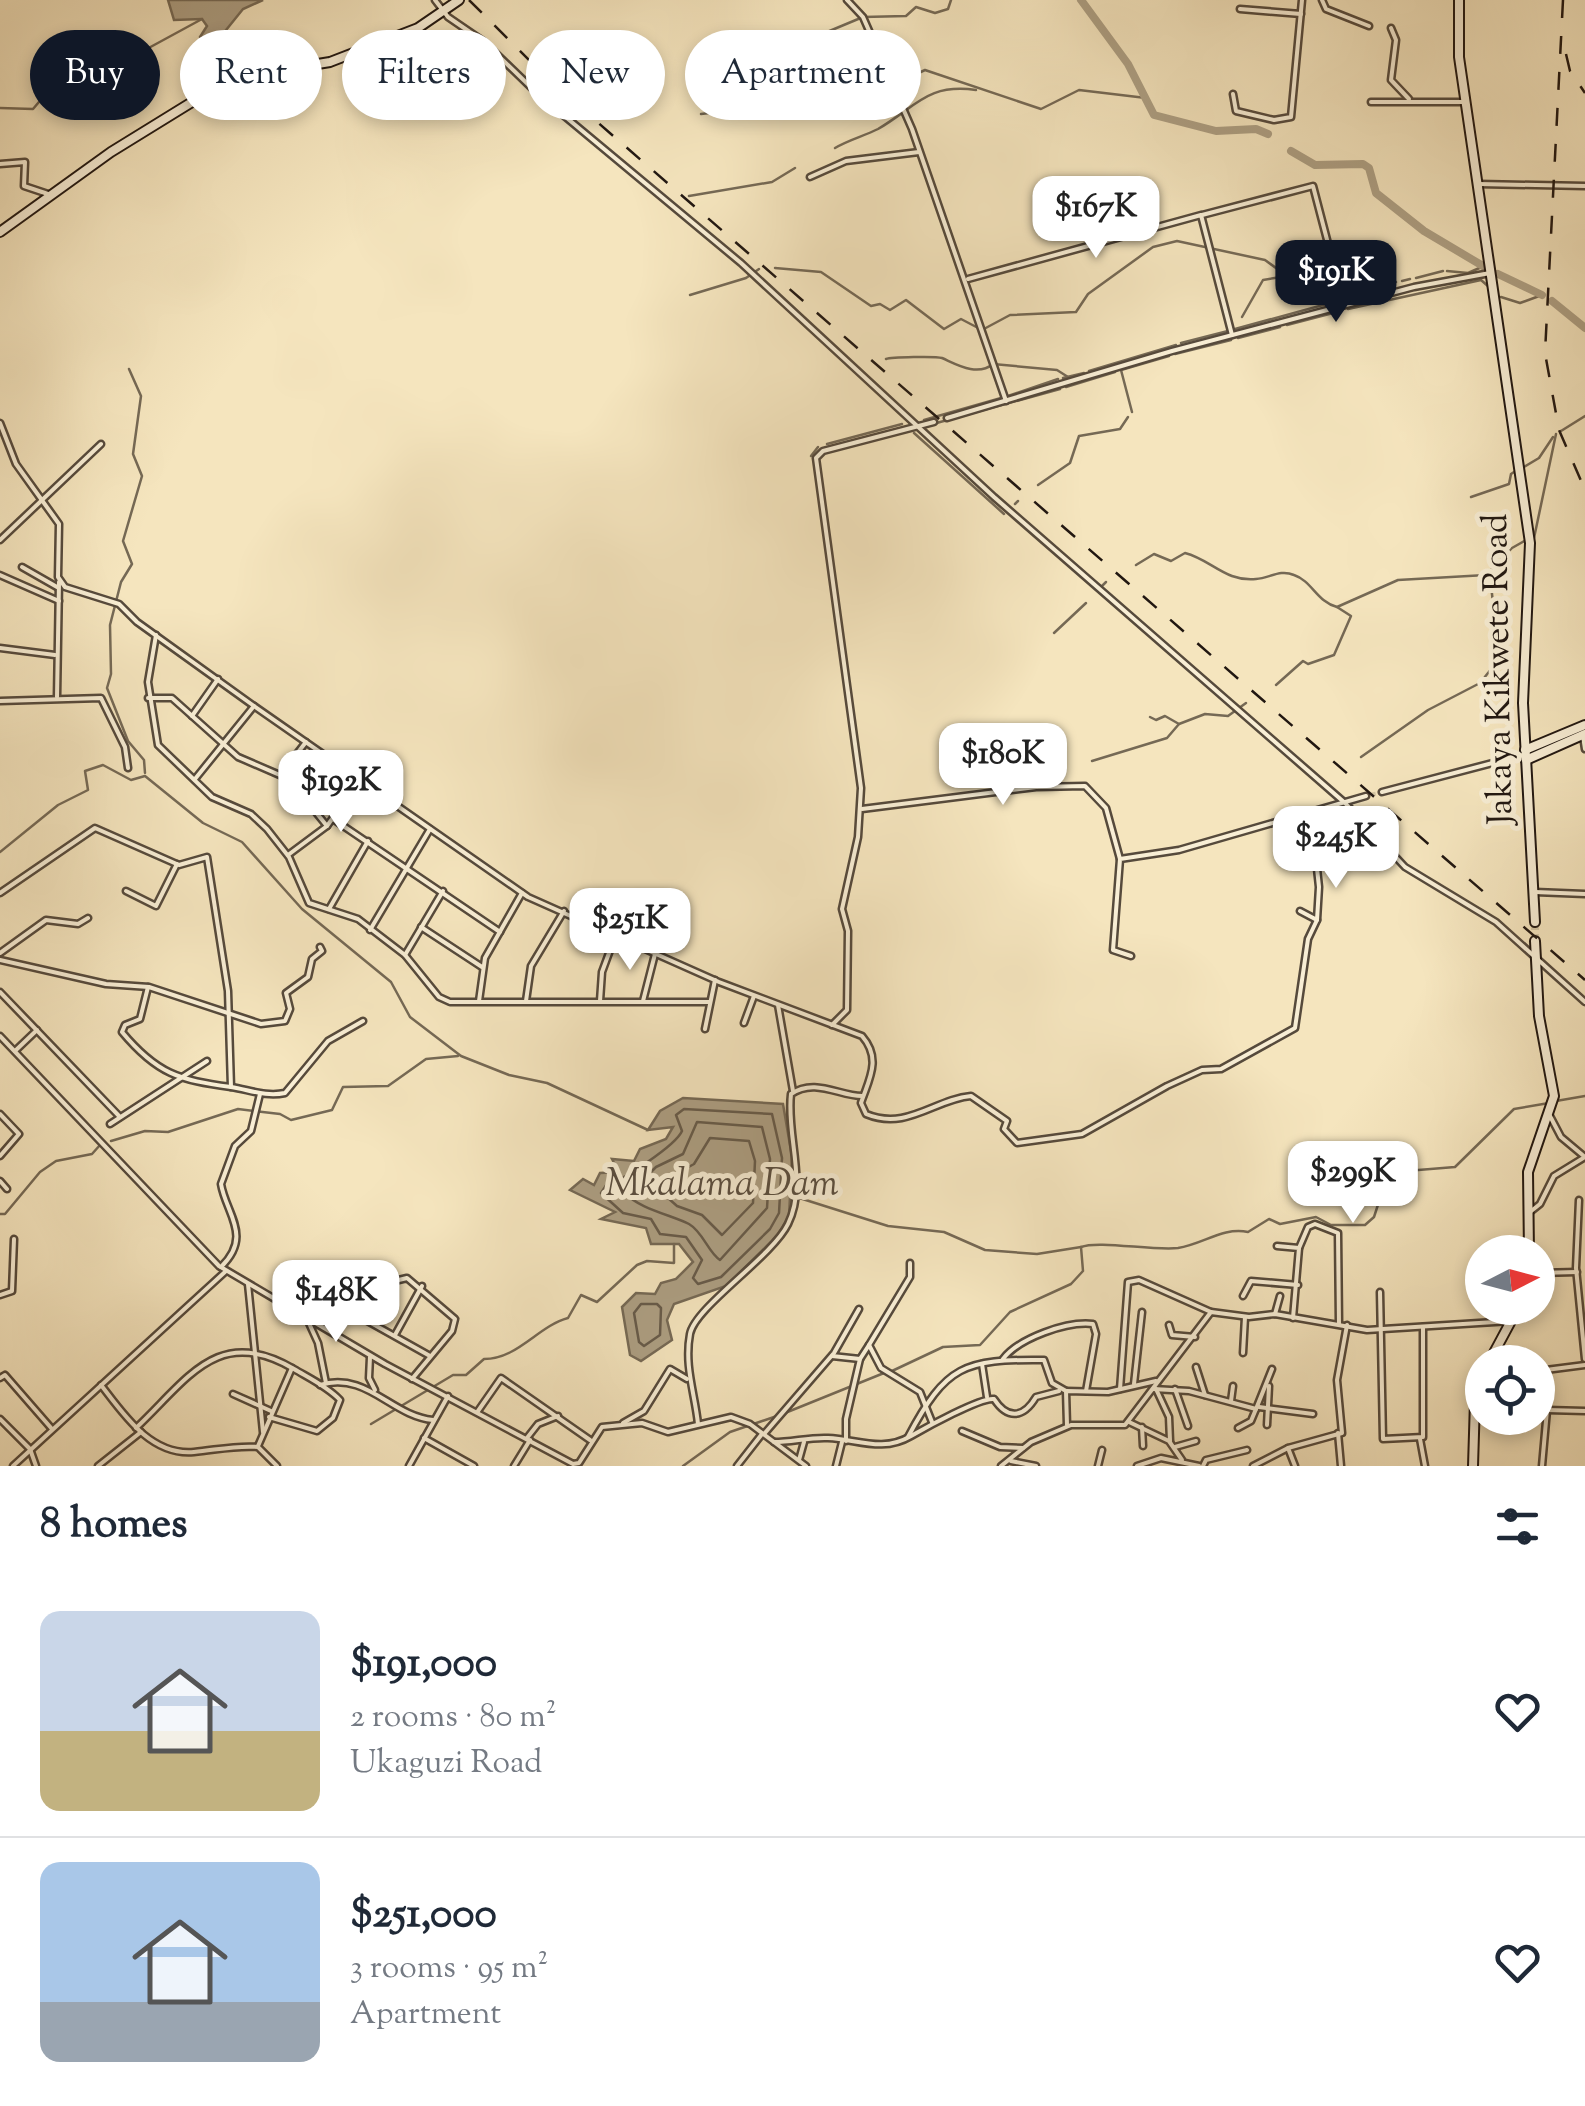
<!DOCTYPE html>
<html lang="en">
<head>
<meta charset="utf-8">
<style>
	body { margin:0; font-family:"Sorts Mill Goudy",serif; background:#f2f2f3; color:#1f2937; height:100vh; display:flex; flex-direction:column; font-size:38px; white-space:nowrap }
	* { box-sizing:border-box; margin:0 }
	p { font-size:32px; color:#747a83 }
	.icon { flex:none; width:55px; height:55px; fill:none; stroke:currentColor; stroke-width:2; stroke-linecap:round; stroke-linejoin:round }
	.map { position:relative; height:1466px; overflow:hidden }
	.details { display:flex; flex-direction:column; background:#fff; flex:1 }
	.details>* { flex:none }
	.banner { position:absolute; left:30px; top:30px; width:1000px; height:90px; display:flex; gap:20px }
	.needle { width:65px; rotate:84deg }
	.tools { position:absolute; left:1465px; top:1235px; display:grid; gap:20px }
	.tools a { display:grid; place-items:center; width:90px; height:90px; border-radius:50%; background:#fff; box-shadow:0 5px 15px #0003; font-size:50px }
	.price { position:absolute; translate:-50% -85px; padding:0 22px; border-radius:20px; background:#fff; color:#222; font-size:32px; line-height:65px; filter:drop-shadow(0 2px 5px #0008) }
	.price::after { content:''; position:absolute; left:50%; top:60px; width:30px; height:22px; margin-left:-15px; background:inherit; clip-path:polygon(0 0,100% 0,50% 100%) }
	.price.current { background:#111827; color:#fff }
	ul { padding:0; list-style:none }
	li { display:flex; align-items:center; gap:30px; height:250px; padding:0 40px }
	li+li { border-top:2px solid #e0e1e3 }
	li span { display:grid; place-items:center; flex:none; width:280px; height:200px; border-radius:20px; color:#555 }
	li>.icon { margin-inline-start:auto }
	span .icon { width:120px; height:120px; fill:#fffc; stroke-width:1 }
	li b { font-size:42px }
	h2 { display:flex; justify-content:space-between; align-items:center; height:120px; padding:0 40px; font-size:42px }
	.tag { padding:0 35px; border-radius:45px; background:#fff; box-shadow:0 5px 15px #0003; font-size:35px; line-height:90px }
	.tag.current { background:#111827; color:#fff }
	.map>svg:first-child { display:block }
</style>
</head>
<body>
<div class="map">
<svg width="1585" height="1466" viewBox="0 0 1585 1466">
	<rect width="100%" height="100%" fill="#f5e5be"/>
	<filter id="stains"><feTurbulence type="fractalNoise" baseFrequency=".002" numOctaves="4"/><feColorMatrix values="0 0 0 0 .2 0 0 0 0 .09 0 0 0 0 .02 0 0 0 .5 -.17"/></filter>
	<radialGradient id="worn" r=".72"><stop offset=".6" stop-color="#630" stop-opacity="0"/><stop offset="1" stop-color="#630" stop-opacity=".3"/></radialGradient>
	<g fill="#ad9f83" stroke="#756955" stroke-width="2.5">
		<path d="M168 0H263L243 9 214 45 202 44 200 37 207 26 202 19 174 20Z"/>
		<path d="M683 1098 783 1104 792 1157 789 1216 778 1235 726 1286 674 1304 667 1320 672 1340 641 1361 630 1355 622 1307 636 1293 655 1294 661 1283 676 1279 693 1262 679 1244H651L646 1228 601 1219 615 1212 570 1190 583 1179 594 1185 600 1173 619 1172 612 1159 634 1161 640 1149 666 1139 673 1127 648 1130 660 1111Z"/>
	</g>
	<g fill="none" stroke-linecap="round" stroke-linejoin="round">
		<g stroke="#675b4a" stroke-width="2.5">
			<path d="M684 1109 772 1114 782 1158 779 1213 770 1229 721 1277 698 1284 693 1278 702 1260 686 1237 660 1234 651 1219 623 1213 601 1193 607 1184C621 1182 676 1145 682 1131L676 1115Z"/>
			<path d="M697 1122 762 1127 770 1159 767 1208 720 1260C708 1252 703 1232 689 1224 676 1217 636 1207 628 1195L656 1167 683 1154Z"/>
			<path d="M710 1138 749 1141 755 1161 753 1203 722 1235 702 1215 677 1206 659 1190 667 1179 694 1164Z"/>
			<path d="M641 1304H657L661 1308 660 1335 644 1346 639 1342 634 1313Z"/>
		</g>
		<g stroke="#756955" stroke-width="2.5">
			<path d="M726 74 863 17 906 16 916 7 935 13 948 9 951 0"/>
			<path d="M0 108 33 109 44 96 75 88 202 19"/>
			<path d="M701 114 718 112 731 101 742 103 796 77 906 79 925 70 1041 109 1079 90 1146 98"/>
			<path d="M835 148C848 140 864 136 878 129 916 107 927 83 976 90"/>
			<path d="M689 196 772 182 795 168"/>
			<path d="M1339 267 1343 283"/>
			<path d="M775 268 821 272 871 306 880 304 890 310 906 300 944 329 961 319 982 330 1010 315 1076 312 1088 294 1153 247 1177 241 1265 260 1287 276 1298 271 1325 302 1340 299"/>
			<path d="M1332 269 1339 298"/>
			<path d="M1447 271 1468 273 1484 266"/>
			<path d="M1416 278 1443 271"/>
			<path d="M1402 281 1410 279"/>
			<path d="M1344 287 1346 296 1358 293"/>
			<path d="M1363 291 1396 282"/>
			<path d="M690 295 746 278 759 269"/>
			<path d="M1501 297 1520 303 1542 295"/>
			<path d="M1348 309 1481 280 1489 287"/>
			<path d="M1337 311 1342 310"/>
			<path d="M1242 317 1263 280 1287 276"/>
			<path d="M1287 325 1333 313"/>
			<path d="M1235 329 1334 302"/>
			<path d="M1238 338 1280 327"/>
			<path d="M1181 343 1228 331"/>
			<path d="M1175 354 1231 340"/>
			<path d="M886 359C891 357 936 356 942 358 956 364 977 377 993 364L1057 370 1068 377"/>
			<path d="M129 369 141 396 133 454 142 476 123 541 132 564 121 582 110 625 111 674 107 688 128 741 144 760 145 773"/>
			<path d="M1089 371 1176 345"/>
			<path d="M1063 378 1084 373"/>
			<path d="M1066 387 1115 372"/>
			<path d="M1008 396 1058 379"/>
			<path d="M1132 412 1121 370 1169 356"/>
			<path d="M924 420 1001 398"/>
			<path d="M933 424 1060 389"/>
			<path d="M1561 431 1585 416"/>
			<path d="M914 433 1004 514"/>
			<path d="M827 444 902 424"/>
			<path d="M811 456 818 447"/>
			<path d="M1524 467 1539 458 1553 437"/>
			<path d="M1038 485 1070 463 1079 436 1120 429 1128 417"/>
			<path d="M1471 497 1509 484 1511 474 1517 470"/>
			<path d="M1015 504 1018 501"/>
			<path d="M1534 538 1556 434"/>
			<path d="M1136 565 1154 554 1171 561 1185 553C1212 560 1225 582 1256 579 1270 578 1280 569 1294 575 1312 581 1317 602 1337 607L1398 580 1486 575 1512 548 1526 540"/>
			<path d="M1101 587 1106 582"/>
			<path d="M1054 633 1086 603"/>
			<path d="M1276 685 1303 661 1308 664 1334 655 1351 616 1337 607"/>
			<path d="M1150 717 1156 720 1165 716 1179 724 1205 714 1228 716 1246 703"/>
			<path d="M1361 757 1428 710 1480 683 1492 668 1496 632 1490 575"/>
			<path d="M1092 761 1167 738 1179 724"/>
			<path d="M0 852 58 805 88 790 85 771 103 765 131 780 145 776 203 823 242 842 302 909 391 982 410 1017 461 1056 509 1075 547 1083 648 1130"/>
			<path d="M1556 1101 1585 1096"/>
			<path d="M111 1141 145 1131 168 1132 238 1109 280 1114 291 1120 332 1110 343 1087 388 1086 426 1059 458 1056"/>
			<path d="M793 1196 888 1226 944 1232 985 1250 1037 1254 1081 1247"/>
			<path d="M0 1214H5L40 1172 56 1161 92 1154 100 1145"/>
			<path d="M892 1371 943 1347 980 1345 1010 1312 1071 1284 1083 1271 1081 1247C1098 1240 1153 1251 1178 1248 1204 1244 1222 1227 1248 1232L1269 1219 1280 1224 1316 1217 1331 1225H1365L1374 1217 1387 1177 1406 1171 1455 1167 1514 1109 1549 1103"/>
			<path d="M785 1413 884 1373"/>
			<path d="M371 1424 453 1375H466L484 1359C518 1359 538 1326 568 1318L581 1295 597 1302 637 1265 647 1261 674 1263V1244"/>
			<path d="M683 1466 730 1432 777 1416"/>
		</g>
		<g stroke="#ad9f83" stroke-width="8">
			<path d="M1081 0 1128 64 1154 115 1216 131 1256 129 1268 134"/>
			<path d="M1291 151 1315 165 1363 164 1369 168 1376 193 1424 231 1488 269"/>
			<path d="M1498 274 1542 295"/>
			<path d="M1552 301 1585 328"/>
		</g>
		<path stroke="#d5c6a4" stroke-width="4" stroke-dasharray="4 2" stroke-linecap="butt" d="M1366 796 1382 792"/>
		<path stroke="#d5c6a4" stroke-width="8" stroke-dasharray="8 4" stroke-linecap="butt" d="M1535 922V941"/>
		<g stroke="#564a3c" stroke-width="9">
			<g id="street">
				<path d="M435 0 448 17 483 41 538 94 741 263 994 497 1345 803 1405 867 1496 922 1585 1002"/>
				<path d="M847 0 863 17 912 129 1006 401"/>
				<path d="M1322 0 1326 9 1369 26"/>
				<path d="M1240 9 1301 14"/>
				<path d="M1391 28 1396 40 1391 80 1409 99"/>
				<path d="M1233 94 1236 111 1274 120 1291 117 1302 0"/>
				<path d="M1371 102H1466"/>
				<path d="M0 164 25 162 24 186 48 194"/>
				<path d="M810 177 846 161 919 152"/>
				<path d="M1479 184 1585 186"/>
				<path d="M1202 215 1313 186 1337 278"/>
				<path d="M968 279 1201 215 1232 335"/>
				<path d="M947 418 1172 351 1414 287 1490 273"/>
				<path d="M0 423 16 464 59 524 58 577 65 587 119 604 137 622 254 706 528 897 719 982 862 1036C882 1059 869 1079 861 1103L866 1114C907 1131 935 1099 971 1096L1007 1121 1004 1129 1017 1143 1082 1134 1167 1086 1202 1070 1221 1069 1295 1028 1308 939 1317 920"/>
				<path d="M0 540 101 444"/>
				<path d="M22 567 57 587"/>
				<path d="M0 575 59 601"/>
				<path d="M156 635 148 682 158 745 212 797 251 814 267 829 289 857 309 903 358 919 405 955 439 997 450 1002H709"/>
				<path d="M0 648 55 655"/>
				<path d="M57 697 59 582"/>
				<path d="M148 698H172L238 757 289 779 327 826"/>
				<path d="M0 701 101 698 125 747 128 768"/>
				<path d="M192 716 218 679"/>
				<path d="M1583 736 1585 749"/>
				<path d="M282 773 306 742"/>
				<path d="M195 779 254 706"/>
				<path d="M1382 792 1523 755"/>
				<path d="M862 809 1036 787 1085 786 1106 808 1120 859"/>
				<path d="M333 819 500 932"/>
				<path d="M288 855 327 826 360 780"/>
				<path d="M126 891 156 906 177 864"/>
				<path d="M1535 892 1585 894"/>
				<path d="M0 893 95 828 179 865 207 857 228 991 231 1087"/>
				<path d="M329 909 368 841"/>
				<path d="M1300 911 1317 920 1319 887 1311 813"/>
				<path d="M421 927 482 967"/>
				<path d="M370 930 430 829"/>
				<path d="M0 953 46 920 78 924 88 918"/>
				<path d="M405 955 443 891"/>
				<path d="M1131 956 1113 950 1120 859 1179 850 1366 796"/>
				<path d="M0 960 106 984 149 987 261 1024 285 1021 290 1009 286 993 308 977 312 959 322 951 320 947"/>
				<path d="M148 987 140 1019 125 1025 122 1032C157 1074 179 1080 231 1087 250 1090 266 1097 285 1093L328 1041 363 1021"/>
				<path d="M0 992 120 1117"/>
				<path d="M479 1001 485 958 522 893"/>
				<path d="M526 1001 531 966 564 911"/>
				<path d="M600 1001 602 972 616 934"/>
				<path d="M643 1001 655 954"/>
				<path d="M778 1005 793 1091"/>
				<path d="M744 1023 754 996"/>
				<path d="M832 1025 847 1010 848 931 842 909 858 837 861 788 816 458 823 451 934 422"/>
				<path d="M705 1029 715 980"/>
				<path d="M0 1036 219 1266 385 1364 573 1464 579 1463 602 1427 642 1423 668 1432 731 1417 750 1424 806 1466"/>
				<path d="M15 1051 37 1030"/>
				<path d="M0 1114 19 1134 0 1156"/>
				<path d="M1550 1116 1561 1137 1585 1157"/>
				<path d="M110 1124 207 1061"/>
				<path d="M0 1181 7 1189"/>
				<path d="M1579 1200 1576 1268 1585 1359"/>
				<path d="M1530 1212 1540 1204 1554 1176 1585 1157"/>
				<path d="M1277 1246 1299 1248 1293 1318"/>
				<path d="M1299 1248 1308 1227 1315 1224 1338 1233 1339 1324"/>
				<path d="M221 1267C253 1236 226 1214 221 1184L235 1146 251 1131 260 1094"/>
				<path d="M1538 1273 1577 1272"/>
				<path d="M248 1284 263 1432"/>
				<path d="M1380 1292 1383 1439 1423 1437V1327"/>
				<path d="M0 1295 12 1291 14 1239"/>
				<path d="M1243 1296 1251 1281 1298 1285"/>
				<path d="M330 1300 430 1356"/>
				<path d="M1275 1314 1280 1296"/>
				<path d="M308 1321 318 1343 326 1383"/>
				<path d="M318 1321 336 1295 407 1278 455 1319 452 1331 412 1379"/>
				<path d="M1169 1325 1172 1335 1195 1337"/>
				<path d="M395 1335 422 1286"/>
				<path d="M869 1345 910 1277V1263"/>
				<path d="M1243 1353 1245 1317"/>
				<path d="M832 1356 860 1359 869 1345 881 1368 920 1392 932 1422"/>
				<path d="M370 1357 369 1378 375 1390"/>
				<path d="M1003 1359C1019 1338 1067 1321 1093 1324L1096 1334 1086 1391"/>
				<path d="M982 1364 987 1397"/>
				<path d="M1196 1367 1205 1395"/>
				<path d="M1538 1371 1585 1365"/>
				<path d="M0 1378 5 1375 52 1429"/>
				<path d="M1134 1384 1142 1312"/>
				<path d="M101 1385C124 1415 151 1456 194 1452 216 1450 236 1445 258 1447L277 1466"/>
				<path d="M320 1385C367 1371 391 1416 433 1420"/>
				<path d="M1120 1389 1128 1282 1139 1280 1211 1312"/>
				<path d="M1153 1389 1189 1391 1256 1409 1272 1369"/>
				<path d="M1156 1389 1169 1417 1170 1441"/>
				<path d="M1175 1389 1188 1426"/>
				<path d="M233 1394 271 1411"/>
				<path d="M1231 1401 1233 1386"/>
				<path d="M1259 1407 1313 1414"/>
				<path d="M1547 1410 1585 1411"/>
				<path d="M478 1411 501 1378 590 1440"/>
				<path d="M0 1419 30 1449 36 1466"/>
				<path d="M1129 1422 1169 1441 1182 1460"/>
				<path d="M623 1423 644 1411 670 1369 687 1379"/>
				<path d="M698 1424C695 1394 684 1366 690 1334 695 1307 772 1257 788 1224 808 1183 786 1136 791 1094 815 1077 841 1097 863 1096"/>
				<path d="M1067 1425 1066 1391 1108 1392 1156 1381"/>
				<path d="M1267 1425 1269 1386"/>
				<path d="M1142 1427 1143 1446"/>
				<path d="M136 1428C188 1379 218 1324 294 1369 309 1378 328 1387 340 1400L333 1418 317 1431 269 1417"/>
				<path d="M1238 1428 1251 1421 1256 1409"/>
				<path d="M962 1431 1000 1447 1023 1448"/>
				<path d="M1338 1433 1341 1466"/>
				<path d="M764 1434 834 1353 859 1309"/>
				<path d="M908 1437C946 1365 964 1359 1044 1360L1052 1383 1066 1391"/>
				<path d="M424 1438 474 1466"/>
				<path d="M527 1438 538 1424 558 1416"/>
				<path d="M1420 1439 1425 1466"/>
				<path d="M846 1441V1419L860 1359"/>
				<path d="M774 1442C792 1442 810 1437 828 1438 857 1439 882 1453 911 1436 925 1428 981 1397 994 1399 1007 1419 1023 1419 1036 1397L1059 1391"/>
				<path d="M258 1446 292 1368"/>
				<path d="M1175 1447 1196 1441"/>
				<path d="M1288 1448 1295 1466"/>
				<path d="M799 1460 804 1442"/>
				<path d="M1011 1461 1036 1466"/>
				<path d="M13 1466 226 1271"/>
				<path d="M98 1466 141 1432"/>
				<path d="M409 1466 448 1396"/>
				<path d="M514 1466 530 1440"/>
				<path d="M737 1466 762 1434"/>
				<path d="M836 1466 842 1442"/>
				<path d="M1001 1466 1031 1442 1071 1425H1125L1211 1312 1249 1317 1275 1314 1367 1330 1511 1321"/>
				<path d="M1098 1466 1102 1450"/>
				<path d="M1137 1466 1161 1458 1199 1466"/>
				<path d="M1203 1466 1206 1460 1247 1450"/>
				<path d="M1253 1466 1288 1448 1342 1433 1337 1380 1347 1325"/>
				<path d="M1542 1466 1547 1410 1542 1371"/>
			</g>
		</g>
		<g stroke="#211711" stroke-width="12">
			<g id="secondary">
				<path d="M1459 0V57L1530 543 1523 703 1535 922"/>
				<path d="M0 232 111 152 231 78 330 62 418 28 459 0"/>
				<path d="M1525 750 1585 725"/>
				<path d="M1526 760 1585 734"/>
				<path d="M1529 1252 1528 1172 1554 1096 1539 1016 1535 941"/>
				<path d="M1489 1362 1518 1308"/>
				<path d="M1473 1466 1475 1401 1482 1375"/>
			</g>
		</g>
		<use href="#street" stroke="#f8eed5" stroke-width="4"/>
		<use href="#secondary" stroke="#f8eed5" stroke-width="8"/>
		<g stroke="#211711" stroke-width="2.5" stroke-dasharray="18 18" stroke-linecap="butt">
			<path d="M469 0 550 81 1585 980"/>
			<path d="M1563 0 1545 353 1559 430 1585 490"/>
			<path d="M1566 54 1570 71 1585 93"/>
		</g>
	</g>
	<g text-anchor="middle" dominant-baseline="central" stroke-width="10" stroke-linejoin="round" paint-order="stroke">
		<g font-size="35" fill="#211711" stroke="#f8eed5">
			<text transform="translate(1500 669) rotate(-91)">Jakaya Kikwete Road</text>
		</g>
		<g font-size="38" font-style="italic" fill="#594d3f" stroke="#f8eed5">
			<text x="722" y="1186">Mkalama Dam</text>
		</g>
	</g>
	<rect width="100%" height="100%" filter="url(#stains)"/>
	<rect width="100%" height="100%" fill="url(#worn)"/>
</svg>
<div class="tools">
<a><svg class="needle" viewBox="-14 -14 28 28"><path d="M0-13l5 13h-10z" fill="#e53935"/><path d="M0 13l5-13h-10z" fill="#747a83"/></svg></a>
<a><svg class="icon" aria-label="locate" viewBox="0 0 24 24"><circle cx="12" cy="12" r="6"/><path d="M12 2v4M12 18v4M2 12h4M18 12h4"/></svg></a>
</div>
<b class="price" style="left:1096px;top:261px">$167K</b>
<b class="price current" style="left:1336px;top:325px">$191K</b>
<b class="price" style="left:1003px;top:808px">$180K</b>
<b class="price" style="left:341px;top:835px">$192K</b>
<b class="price" style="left:1336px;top:891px">$245K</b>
<b class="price" style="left:630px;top:973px">$251K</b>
<b class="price" style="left:1353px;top:1226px">$299K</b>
<b class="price" style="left:336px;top:1345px">$148K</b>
<div class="banner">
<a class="tag current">Buy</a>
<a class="tag">Rent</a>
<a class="tag">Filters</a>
<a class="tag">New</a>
<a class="tag">Apartment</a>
</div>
</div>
<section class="details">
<h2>8 homes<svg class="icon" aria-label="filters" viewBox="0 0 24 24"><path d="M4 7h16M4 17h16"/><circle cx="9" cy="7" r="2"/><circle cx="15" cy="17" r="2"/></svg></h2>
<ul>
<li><span style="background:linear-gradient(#c9d6e8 60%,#c2b280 0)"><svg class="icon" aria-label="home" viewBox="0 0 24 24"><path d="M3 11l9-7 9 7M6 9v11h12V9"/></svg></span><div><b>$191,000</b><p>2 rooms · 80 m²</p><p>Ukaguzi Road</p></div><svg class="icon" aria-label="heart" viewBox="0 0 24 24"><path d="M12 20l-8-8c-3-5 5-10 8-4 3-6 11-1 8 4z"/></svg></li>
<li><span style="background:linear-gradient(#a9c7e8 70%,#9aa5b1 0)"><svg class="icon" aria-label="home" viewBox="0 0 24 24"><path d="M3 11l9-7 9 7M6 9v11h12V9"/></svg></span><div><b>$251,000</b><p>3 rooms · 95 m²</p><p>Apartment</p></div><svg class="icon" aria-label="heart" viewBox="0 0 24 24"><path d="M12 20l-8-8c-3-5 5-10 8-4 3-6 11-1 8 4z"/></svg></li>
</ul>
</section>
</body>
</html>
